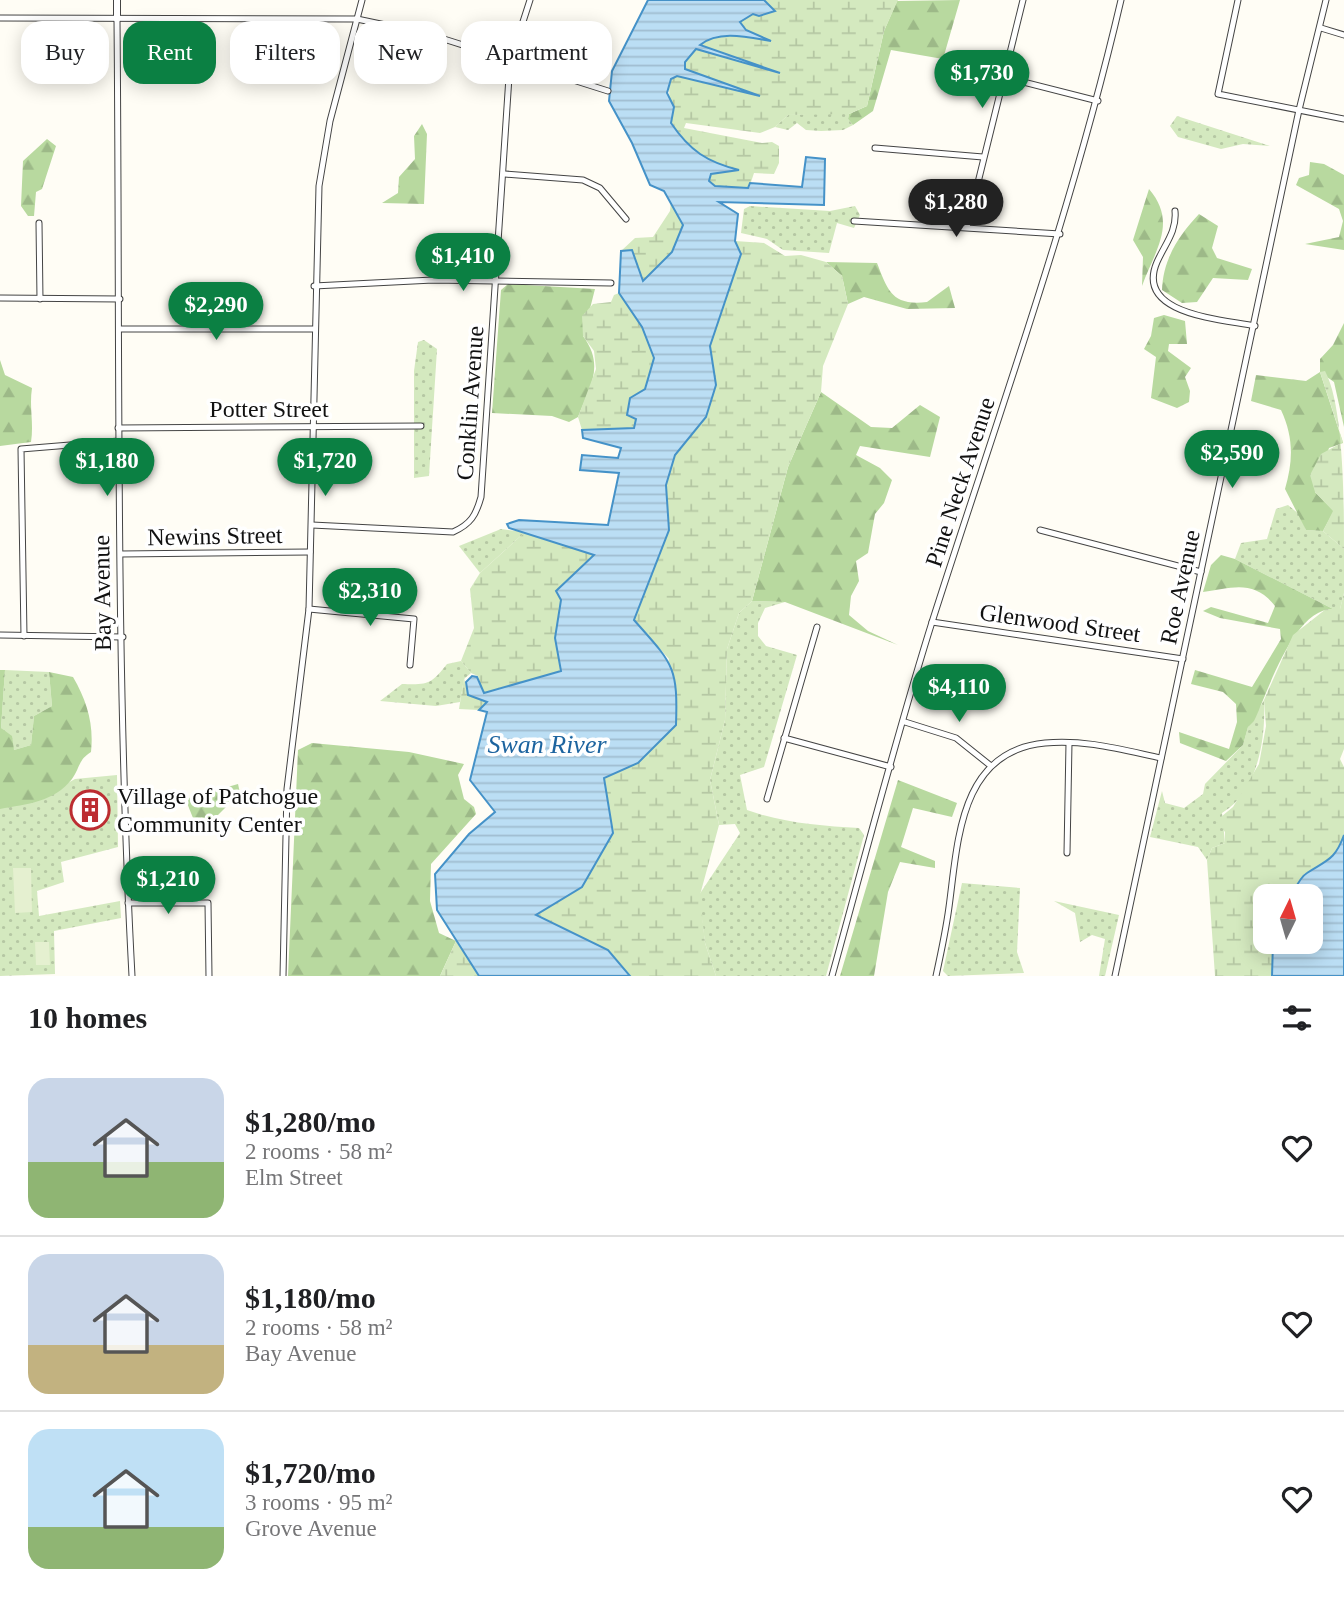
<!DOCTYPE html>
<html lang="en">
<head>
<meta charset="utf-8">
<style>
	body { margin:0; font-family:"Times New Roman",serif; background:#f2f2f2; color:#202124; height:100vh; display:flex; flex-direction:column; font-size:26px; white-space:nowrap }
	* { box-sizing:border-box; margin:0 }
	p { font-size:23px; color:#757577 }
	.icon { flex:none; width:38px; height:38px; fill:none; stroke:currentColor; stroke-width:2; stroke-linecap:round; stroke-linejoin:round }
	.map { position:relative; height:976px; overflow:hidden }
	.drawer { display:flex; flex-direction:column; background:#fff; flex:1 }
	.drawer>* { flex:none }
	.hud { position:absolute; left:21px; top:21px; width:700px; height:63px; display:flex; gap:14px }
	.needle { width:46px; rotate:5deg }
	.controls { position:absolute; left:1253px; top:884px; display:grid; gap:14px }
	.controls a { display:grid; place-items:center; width:70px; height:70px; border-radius:14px; background:#fff; box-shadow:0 4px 18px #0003; font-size:35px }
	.price { position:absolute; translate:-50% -60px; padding:0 16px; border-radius:24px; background:#0b8043; color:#fff; font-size:23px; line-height:46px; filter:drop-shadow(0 2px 4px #0008) }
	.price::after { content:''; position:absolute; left:50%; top:42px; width:21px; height:16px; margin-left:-10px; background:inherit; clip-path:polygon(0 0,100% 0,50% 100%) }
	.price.on { background:#222; color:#fff }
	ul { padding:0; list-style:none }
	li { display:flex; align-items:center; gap:21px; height:175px; padding:0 28px }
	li+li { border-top:2px solid #e0e0e0 }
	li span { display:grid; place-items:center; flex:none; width:196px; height:140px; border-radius:21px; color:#555 }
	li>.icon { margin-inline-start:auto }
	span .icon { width:84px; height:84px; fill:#fffc; stroke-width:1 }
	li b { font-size:30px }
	h2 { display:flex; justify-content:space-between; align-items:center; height:84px; padding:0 28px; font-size:30px }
	.chip { padding:0 24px; border-radius:21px; background:#fff; box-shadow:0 4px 18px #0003; font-size:24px; line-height:63px }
	.chip.on { background:#0b8043; color:#fff }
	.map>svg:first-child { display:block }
</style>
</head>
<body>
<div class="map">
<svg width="1344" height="976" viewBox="0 0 1344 976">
	<defs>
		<pattern id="grass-dots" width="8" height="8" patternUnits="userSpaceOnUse" patternTransform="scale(1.75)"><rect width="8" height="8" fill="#d4e9bf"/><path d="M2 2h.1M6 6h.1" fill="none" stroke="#b5c7a3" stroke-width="1.8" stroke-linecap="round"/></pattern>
		<pattern id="forest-firs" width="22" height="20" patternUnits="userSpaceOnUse" patternTransform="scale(1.75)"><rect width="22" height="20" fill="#b8d99f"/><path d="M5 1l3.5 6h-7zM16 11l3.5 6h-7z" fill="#9db988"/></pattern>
		<pattern id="wetland-marsh" width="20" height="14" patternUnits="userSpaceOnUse" patternTransform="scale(1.75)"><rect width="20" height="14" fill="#d4e9bf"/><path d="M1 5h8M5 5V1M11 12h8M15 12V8" fill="none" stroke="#b5c7a3"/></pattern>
		<pattern id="water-rules" width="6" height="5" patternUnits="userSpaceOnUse" patternTransform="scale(1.75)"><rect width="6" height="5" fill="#bbdef4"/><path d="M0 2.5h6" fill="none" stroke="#a0bdd0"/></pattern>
	</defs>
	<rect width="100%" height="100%" fill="#fffdf5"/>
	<g fill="url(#grass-dots)">
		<path d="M825 113 849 114 848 119 853 125 843 130 821 131 806 130 797 123 788 130 775 127 788 115Z"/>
		<path d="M1177 116 1270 146 1243 144 1221 149 1178 137 1170 126Z"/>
		<path d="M750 206 830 211 855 206 860 215 854 228 837 223 829 253 783 250 767 239 741 233 744 209Z"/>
		<path d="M424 340 437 349 429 476 414 478V371L418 342Z"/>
		<path d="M1288 505 1300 515 1306 530 1323 531 1344 549V593L1340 609H1333L1235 559 1241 543 1267 539 1276 509Z"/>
		<path d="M501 529 525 532 480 573 459 546Z"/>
		<path d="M752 601 785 602 765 608 758 623V636L766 646 797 655 764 767 740 775 747 810C783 823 821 826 859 828L864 835 826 976H716L705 943 699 895 740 833 735 824 719 825 710 780 725 720 727 649 739 613Z"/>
		<path d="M461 661 471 673 464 679 460 702 436 706 380 701 402 684C429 685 431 684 447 664Z"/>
		<path d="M5 670 49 672 52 706 34 716 31 745 14 750 1 728Z"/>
		<path d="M1264 700C1266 738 1258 792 1222 813L1225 843 1212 848 1207 860 1198 847 1150 837 1162 791 1165 803 1184 808 1203 794 1205 784 1243 745 1248 727Z"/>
		<path d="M117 775 118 847 61 862 64 882 37 891 39 916 120 901 121 918 54 931 55 974 0 976V808L38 799 75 779Z"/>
		<path d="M962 883 1020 888 1017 952 1024 973 948 976 943 971Z"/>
		<path d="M1054 901 1119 915 1105 976H1099L1105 939 1092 935 1080 942 1075 913Z"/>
	</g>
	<g fill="url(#forest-firs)">
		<path d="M960 0 943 59 891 50 873 111 853 125 848 119 849 114 867 106 884 31 897 1Z"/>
		<path d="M422 124 427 134 424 204 382 203 398 193 399 177 415 159 414 136Z"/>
		<path d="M47 139 56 146 42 189 36 192 34 216H28L21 206 23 161Z"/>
		<path d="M1310 162 1324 164 1344 175V250L1305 244 1339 237 1343 221 1339 209 1296 185 1299 178 1309 175Z"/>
		<path d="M1149 189C1178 223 1155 250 1142 286L1143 257 1133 240Z"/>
		<path d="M1199 214 1218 226 1212 248 1217 258 1252 269 1248 280 1213 278 1197 302 1182 303 1162 290C1163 260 1178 236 1199 214Z"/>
		<path d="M826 262 877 263C888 291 892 306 927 302L949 286 955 308 907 309 864 297 848 304 842 276Z"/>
		<path d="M508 284 595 289 583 336C605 366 590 386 578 417L569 422 552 416 492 413 501 290Z"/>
		<path d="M1164 315 1185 321 1187 344H1169L1168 351 1191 368 1185 377 1190 391 1189 402 1177 408 1151 398 1156 357 1144 349 1151 336 1154 318Z"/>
		<path d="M1344 323V427L1334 382 1320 372 1343 443 1329 448 1315 492 1334 511 1323 531 1306 530 1285 489C1293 461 1294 438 1281 410L1251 401 1256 375 1306 381 1320 372V359L1333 345Z"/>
		<path d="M0 360 5 375 32 388C29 407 34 423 31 442L0 446Z"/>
		<path d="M821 392 871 427 892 428 920 405 940 417 930 457 860 446 856 455 880 468 892 480 884 503 875 514 868 553 856 561 859 581 851 596 849 615 868 631 898 645 785 602 752 601 788 467Z"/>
		<path d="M1221 555 1235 559 1333 609C1293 609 1268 692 1254 721L1248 727 1243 745 1226 761 1180 743 1179 732 1229 749 1237 722 1236 704 1223 692 1191 684 1195 670 1252 687 1281 639 1280 629 1220 618 1203 611 1211 607 1268 623 1275 606C1254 579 1232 588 1203 592L1211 565Z"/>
		<path d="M0 670H5L1 728 12 736 14 750 31 745 34 716 52 706 49 672 73 677C87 701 94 724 91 752 78 760 80 768 72 779 54 802 27 804 0 809Z"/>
		<path d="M312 743 409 752 464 764 458 775 464 799 474 807 476 814 431 864 430 901 439 933 456 941 440 976H288L298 750Z"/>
		<path d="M898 780 957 803 952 817 913 808 901 847 935 861V868L900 862 888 892 874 976H840Z"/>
		<path d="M238 784 240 793 208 825 195 823 187 803 189 798Z"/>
	</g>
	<g fill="url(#wetland-marsh)">
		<path d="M764 0H898L884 31 867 106 849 114 788 115 775 127 760 133 686 123 684 128 762 143 772 142 779 146V163L774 174 754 173 749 188 715 186 709 181 710 174 736 170C705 162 689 150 671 123 676 106 665 99 671 79L677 76 751 93 684 69 685 62 696 49 762 67 699 45C719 31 744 36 767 40L745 30 740 21 753 14 774 11Z"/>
		<path d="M671 202 683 225 672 252 643 282 632 250 621 251 635 238 653 237 670 211Z"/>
		<path d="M735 241 764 243 785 256 801 255 826 262 842 276 848 304 823 366 821 392 788 467 752 601 739 613 727 649 725 720 710 780 719 825 700 895 705 943 716 976H630L608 950 535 915 582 887 613 833 604 778 638 763 669 659 634 620 669 530 666 485 675 455 706 417 716 385 710 346 741 254Z"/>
		<path d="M619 293 642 327 654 358 634 428 582 430 578 417 596 369 594 351 583 336 582 316 593 304 611 302 614 295Z"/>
		<path d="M1325 371C1344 406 1344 503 1344 549L1323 531 1333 511 1315 492 1310 475 1321 454 1343 442 1320 372Z"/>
		<path d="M525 532 595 555C560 602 550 610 561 671L483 693 478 676 471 673 461 661 474 628 470 589 480 573Z"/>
		<path d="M1344 593V749L1340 759 1344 767V835L1338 851 1323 866 1304 874 1291 896H1265V942H1273L1272 976H1215L1207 860 1212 848 1225 843V832L1216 821 1233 807 1259 764 1266 726 1264 700 1293 635 1326 609H1340Z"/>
		<path d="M464 678 468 695 488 702 479 710 459 709Z"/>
		<path d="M456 941 479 976H440Z"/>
	</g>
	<g fill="#e5f0d0">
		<path d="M31 868 32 912 15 913 13 868Z"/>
		<path d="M35 942H49L50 965H36Z"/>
	</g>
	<g fill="url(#water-rules)" stroke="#4592c8" stroke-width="2">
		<path d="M648 0H764L775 11 759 16 753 14 740 22 746 30 771 41C747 37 719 30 700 45L780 73 696 49 685 62V69L760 96 677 76 671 79 667 93 674 107 671 123C690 151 707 162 739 170L711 174 709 181 715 186 748 188 750 183 802 187 806 157 825 159 824 205 719 202 738 214 735 241 741 254 710 346 716 385 706 417 675 455 666 485 669 530 634 620C673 664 678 666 676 725L638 763 604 778 613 833 582 887 536 915 608 950 630 976H479L437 910 435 874 469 834 495 812 470 780 487 712 479 710 487 702 468 695 466 682 472 676 477 677 484 693 561 671 555 638 561 600 556 591 594 555 509 528 507 524 519 520 608 525 619 473 580 470 582 455 618 458 621 448 583 438 582 430 634 428 636 419 627 415 630 398 645 389 654 358 642 327 619 293 621 251 632 250 643 281 672 252 683 225 664 191 650 185 632 143 609 101 612 71Z"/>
		<path d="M1344 835V976H1272L1273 942H1311V896H1291C1295 889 1300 877 1307 873 1327 860 1335 860 1344 835Z"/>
	</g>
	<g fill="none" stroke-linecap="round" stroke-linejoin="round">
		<g stroke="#444" stroke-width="7">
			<g id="minor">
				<path d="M1238 0 1218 94 1344 119"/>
				<path d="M0 18 357 19 428 34 608 91"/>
				<path d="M117 19C120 338 115 657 132 976"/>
				<path d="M1321 28 1344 35"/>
				<path d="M1004 77 1098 101"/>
				<path d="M875 148 983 157"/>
				<path d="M505 174 583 180 600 188 626 219"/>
				<path d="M1175 211C1177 231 1165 244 1157 262 1134 315 1222 319 1255 326"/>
				<path d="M854 221 1060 234"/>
				<path d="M39 223 40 299"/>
				<path d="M967 227 1023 0"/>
				<path d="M314 286 433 280 611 283"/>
				<path d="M0 298 120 299"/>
				<path d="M119 329H314"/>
				<path d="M118 428 421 426"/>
				<path d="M312 525 453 532C471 524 476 515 481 497L510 62 530 0"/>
				<path d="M1040 530 1201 572"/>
				<path d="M121 554 310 552"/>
				<path d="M309 609 414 619 410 665"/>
				<path d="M932 622 1183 659"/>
				<path d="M0 635 123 637"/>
				<path d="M24 636 21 449 119 441"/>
				<path d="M905 722 956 738 991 766"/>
				<path d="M784 738 891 767"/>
				<path d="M767 799 817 627"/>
				<path d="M1067 853 1069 743"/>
				<path d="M128 903H208L209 976"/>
				<path d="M283 976 287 789 309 609 319 186 330 121 362 0"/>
				<path d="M832 976C865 857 896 736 933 619 999 413 1072 211 1121 0"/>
				<path d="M936 976C941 953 946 930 949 907 958 842 959 751 1045 743 1084 739 1123 750 1161 758"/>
				<path d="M1115 976 1299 110 1326 0"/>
			</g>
		</g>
		<g stroke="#444" stroke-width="8">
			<path id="tertiary" d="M117 19V0"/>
		</g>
		<use href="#minor" stroke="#fff" stroke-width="5"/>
		<use href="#tertiary" stroke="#fff" stroke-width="6"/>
	</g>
	<defs>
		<g id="building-ring" transform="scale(2.0125)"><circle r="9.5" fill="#fff" stroke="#bc2d32" stroke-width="1.5"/><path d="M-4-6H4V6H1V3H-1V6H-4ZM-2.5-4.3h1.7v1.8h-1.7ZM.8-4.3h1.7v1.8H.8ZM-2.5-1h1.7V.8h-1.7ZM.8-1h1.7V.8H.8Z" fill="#bc2d32"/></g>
	</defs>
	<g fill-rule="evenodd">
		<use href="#building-ring" x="90" y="810"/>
	</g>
	<g text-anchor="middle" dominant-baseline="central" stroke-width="7" stroke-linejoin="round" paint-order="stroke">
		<g font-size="24" fill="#111" stroke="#fff">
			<text transform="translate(470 403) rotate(-86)">Conklin Avenue</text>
			<text x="269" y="409">Potter Street</text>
			<text transform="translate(960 482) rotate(-72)">Pine Neck Avenue</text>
			<text transform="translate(215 536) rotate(-1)">Newins Street</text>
			<text transform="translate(1180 587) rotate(-78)">Roe Avenue</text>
			<text transform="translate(102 593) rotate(-91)">Bay Avenue</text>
			<text transform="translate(1060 623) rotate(8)">Glenwood Street</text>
		</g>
		<g font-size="24" fill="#111" stroke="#fff" text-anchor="start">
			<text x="117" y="796">Village of Patchogue<tspan x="117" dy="28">Community Center</tspan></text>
		</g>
		<g font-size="26" font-style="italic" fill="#1d649f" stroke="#fff">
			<text x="547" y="744">Swan River</text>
		</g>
	</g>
</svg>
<div class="controls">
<a><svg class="needle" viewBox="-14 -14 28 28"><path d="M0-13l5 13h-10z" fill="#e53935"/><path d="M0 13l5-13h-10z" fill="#757577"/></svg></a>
</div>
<b class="price" style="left:982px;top:110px">$1,730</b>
<b class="price on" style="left:956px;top:239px">$1,280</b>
<b class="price" style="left:463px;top:293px">$1,410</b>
<b class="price" style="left:216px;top:342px">$2,290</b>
<b class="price" style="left:1232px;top:490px">$2,590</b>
<b class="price" style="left:107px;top:498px">$1,180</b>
<b class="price" style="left:325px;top:498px">$1,720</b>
<b class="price" style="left:370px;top:628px">$2,310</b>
<b class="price" style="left:959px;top:724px">$4,110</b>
<b class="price" style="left:168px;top:916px">$1,210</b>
<div class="hud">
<a class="chip">Buy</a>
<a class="chip on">Rent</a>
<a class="chip">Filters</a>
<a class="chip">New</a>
<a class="chip">Apartment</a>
</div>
</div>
<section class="drawer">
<h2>10 homes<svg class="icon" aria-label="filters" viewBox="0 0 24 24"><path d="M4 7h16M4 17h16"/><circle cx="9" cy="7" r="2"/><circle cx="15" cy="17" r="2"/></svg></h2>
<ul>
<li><span style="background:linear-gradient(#c9d6e8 60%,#8fb573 0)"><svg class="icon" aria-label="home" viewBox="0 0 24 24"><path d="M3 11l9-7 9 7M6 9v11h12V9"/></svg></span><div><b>$1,280/mo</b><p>2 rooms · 58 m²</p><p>Elm Street</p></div><svg class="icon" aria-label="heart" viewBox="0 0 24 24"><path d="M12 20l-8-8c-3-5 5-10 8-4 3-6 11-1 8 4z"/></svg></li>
<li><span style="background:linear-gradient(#c9d6e8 65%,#c2b280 0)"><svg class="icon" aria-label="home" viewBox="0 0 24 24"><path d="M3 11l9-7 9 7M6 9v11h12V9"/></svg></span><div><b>$1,180/mo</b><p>2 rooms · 58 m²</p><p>Bay Avenue</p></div><svg class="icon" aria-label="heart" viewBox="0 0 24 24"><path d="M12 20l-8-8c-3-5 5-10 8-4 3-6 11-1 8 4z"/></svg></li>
<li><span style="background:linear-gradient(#bfe0f5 70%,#8fb573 0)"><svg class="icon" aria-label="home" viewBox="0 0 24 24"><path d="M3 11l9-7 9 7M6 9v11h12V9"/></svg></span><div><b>$1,720/mo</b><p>3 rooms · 95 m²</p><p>Grove Avenue</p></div><svg class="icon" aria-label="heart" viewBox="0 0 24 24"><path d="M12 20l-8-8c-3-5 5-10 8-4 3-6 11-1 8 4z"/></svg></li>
</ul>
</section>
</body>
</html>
